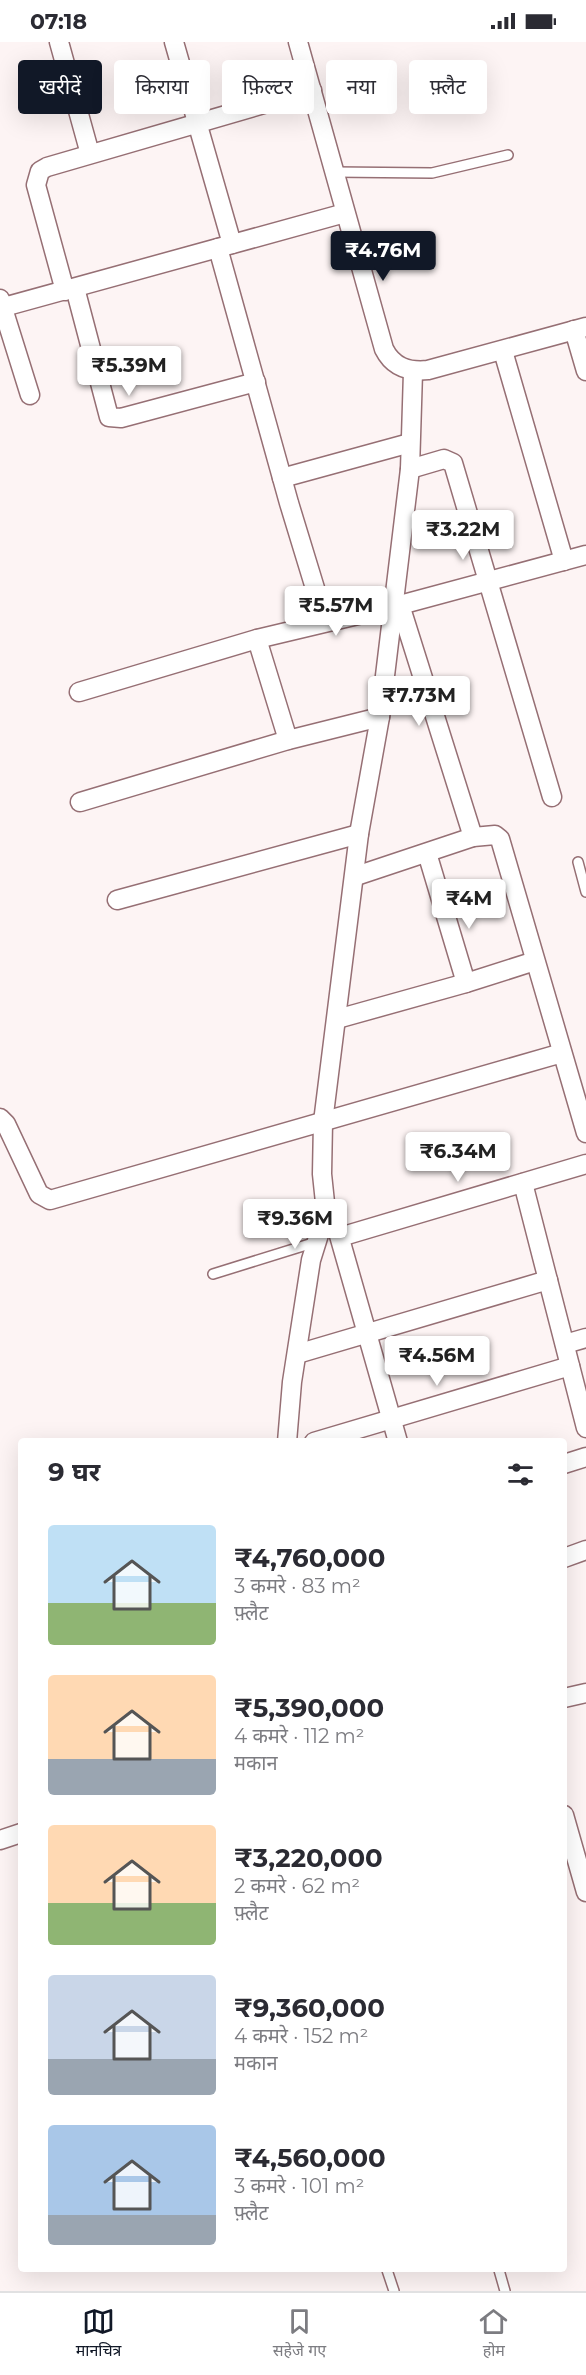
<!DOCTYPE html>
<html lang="hi">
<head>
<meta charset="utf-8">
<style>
	body { margin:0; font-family:Montserrat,"Noto Sans Devanagari",sans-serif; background:#f7f7f7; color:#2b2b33; height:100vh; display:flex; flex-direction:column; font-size:22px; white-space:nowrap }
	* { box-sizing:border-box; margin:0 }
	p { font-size:20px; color:#7c7c81 }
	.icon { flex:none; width:33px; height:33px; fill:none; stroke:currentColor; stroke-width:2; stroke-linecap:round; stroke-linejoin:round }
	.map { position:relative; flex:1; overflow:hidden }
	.sheet { position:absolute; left:18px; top:1396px; width:549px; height:834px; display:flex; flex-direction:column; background:#fff; border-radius:6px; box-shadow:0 6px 24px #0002 }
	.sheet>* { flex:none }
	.guide { position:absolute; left:18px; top:18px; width:550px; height:54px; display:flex; gap:12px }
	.price { position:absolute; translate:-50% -51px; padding:0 14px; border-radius:6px; background:#fff; color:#222; font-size:20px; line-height:39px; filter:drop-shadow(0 2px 3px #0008) }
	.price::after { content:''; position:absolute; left:50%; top:36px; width:18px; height:14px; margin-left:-9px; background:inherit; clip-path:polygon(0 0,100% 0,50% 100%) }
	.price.selected { background:#111827; color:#fff }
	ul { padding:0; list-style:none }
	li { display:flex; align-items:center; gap:18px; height:150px; padding:0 30px }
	li span { display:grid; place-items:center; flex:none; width:168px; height:120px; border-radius:6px; color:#555 }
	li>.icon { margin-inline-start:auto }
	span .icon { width:72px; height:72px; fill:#fffc; stroke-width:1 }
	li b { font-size:26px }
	h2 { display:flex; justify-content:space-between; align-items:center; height:72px; padding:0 30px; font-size:26px }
	.tag { padding:0 21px; border-radius:6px; background:#fff; box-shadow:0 6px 24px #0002; font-size:21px; line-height:54px }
	.tag.selected { background:#111827; color:#fff }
	.status { display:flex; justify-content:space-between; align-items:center; height:42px; padding:0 30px; background:#fff; direction:ltr }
	.status svg { height:16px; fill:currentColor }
	.dock { display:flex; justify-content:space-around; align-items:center; height:84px; border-top:2px solid #e1e1e2; background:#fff; font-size:16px; color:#7c7c81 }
	.dock a { display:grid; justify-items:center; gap:3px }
	.dock .selected { color:#111827 }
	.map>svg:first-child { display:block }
</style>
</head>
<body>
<div class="status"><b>07:18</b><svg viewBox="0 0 49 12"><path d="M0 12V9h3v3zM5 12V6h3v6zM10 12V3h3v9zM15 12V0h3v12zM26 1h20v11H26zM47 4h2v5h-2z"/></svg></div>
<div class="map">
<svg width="586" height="2249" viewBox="0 0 586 2249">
	<rect width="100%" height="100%" fill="#fdf4f4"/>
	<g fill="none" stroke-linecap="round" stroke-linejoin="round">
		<g stroke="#966f74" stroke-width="12">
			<g id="lane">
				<path d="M334 130 432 131 508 113"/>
				<path d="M578 820 586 850"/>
				<path d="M213 1232 316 1200"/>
				<path d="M387 2228 394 2249"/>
				<path d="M499 2228 505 2249"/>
			</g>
		</g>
		<g stroke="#966f74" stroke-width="21">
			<g id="street">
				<path d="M59 0 90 112"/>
				<path d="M174 0 232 202"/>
				<path d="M298 0 384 307C393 325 408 330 428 328L586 285"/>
				<path d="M218 206 289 461 325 579"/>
				<path d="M75 246 109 375 121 376 256 340"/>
				<path d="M65 249 36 143 40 129 47 125 312 48"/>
				<path d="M0 257 30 353"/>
				<path d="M0 266 345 171"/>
				<path d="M574 288 586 329"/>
				<path d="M503 309 564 519"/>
				<path d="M410 427 444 417 453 421 552 755"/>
				<path d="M282 436 410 401"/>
				<path d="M400 563 473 795"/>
				<path d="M257 597 288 698"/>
				<path d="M79 650 257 597 400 563 586 513"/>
				<path d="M80 760 288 698 380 675"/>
				<path d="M427 811 466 941 535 919"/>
				<path d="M356 834 473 795 495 793 500 797 586 1091"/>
				<path d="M117 858 359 792"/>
				<path d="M337 977 466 941"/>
				<path d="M0 1076 6 1082 39 1152 50 1158 562 1011"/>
				<path d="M523 1141 586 1386"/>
				<path d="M336 1183 398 1400"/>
				<path d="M340 1195 586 1122"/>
				<path d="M565 1302 586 1296"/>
				<path d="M297 1312 548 1238"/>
				<path d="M287 1400 292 1340 311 1218 326 1170 322 1132 323 1080 359 792 380 675 410 427 413 330"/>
				<path d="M314 1400 570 1324"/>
				<path d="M564 1422 586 1415"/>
				<path d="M564 1516 586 1508"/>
				<path d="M564 1656 586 1651"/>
				<path d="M564 1773 586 1850"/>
				<path d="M0 1798 21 1791"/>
			</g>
		</g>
		<use href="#lane" stroke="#fff" stroke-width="9"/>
		<use href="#street" stroke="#fff" stroke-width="18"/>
	</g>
</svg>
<b class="price selected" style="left:383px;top:240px">₹4.76M</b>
<b class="price" style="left:129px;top:355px">₹5.39M</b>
<b class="price" style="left:463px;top:519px">₹3.22M</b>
<b class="price" style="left:336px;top:595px">₹5.57M</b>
<b class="price" style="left:419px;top:685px">₹7.73M</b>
<b class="price" style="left:469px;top:888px">₹4M</b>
<b class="price" style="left:458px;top:1141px">₹6.34M</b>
<b class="price" style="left:295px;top:1208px">₹9.36M</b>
<b class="price" style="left:437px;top:1345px">₹4.56M</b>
<div class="guide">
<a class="tag selected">खरीदें</a>
<a class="tag">किराया</a>
<a class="tag">फ़िल्टर</a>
<a class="tag">नया</a>
<a class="tag">फ़्लैट</a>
</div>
<section class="sheet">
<h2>9 घर<svg class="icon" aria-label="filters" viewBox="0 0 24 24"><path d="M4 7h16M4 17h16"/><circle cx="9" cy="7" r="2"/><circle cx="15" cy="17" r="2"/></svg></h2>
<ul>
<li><span style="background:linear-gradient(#bfe0f5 65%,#8fb573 0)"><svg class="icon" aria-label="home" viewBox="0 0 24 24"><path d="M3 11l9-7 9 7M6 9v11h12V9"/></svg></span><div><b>₹4,760,000</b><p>3 कमरे · 83 m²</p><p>फ़्लैट</p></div></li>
<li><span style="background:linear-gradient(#ffd9b3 70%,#9aa5b1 0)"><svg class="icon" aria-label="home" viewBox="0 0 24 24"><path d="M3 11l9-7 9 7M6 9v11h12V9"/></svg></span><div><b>₹5,390,000</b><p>4 कमरे · 112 m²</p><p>मकान</p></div></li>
<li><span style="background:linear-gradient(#ffd9b3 65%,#8fb573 0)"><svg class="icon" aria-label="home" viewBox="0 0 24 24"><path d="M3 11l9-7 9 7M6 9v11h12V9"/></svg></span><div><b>₹3,220,000</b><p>2 कमरे · 62 m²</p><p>फ़्लैट</p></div></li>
<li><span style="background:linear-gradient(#c9d6e8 70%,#9aa5b1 0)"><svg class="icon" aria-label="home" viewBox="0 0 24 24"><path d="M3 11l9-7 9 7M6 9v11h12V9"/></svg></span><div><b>₹9,360,000</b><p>4 कमरे · 152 m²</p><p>मकान</p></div></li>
<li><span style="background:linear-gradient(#a9c7e8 75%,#9aa5b1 0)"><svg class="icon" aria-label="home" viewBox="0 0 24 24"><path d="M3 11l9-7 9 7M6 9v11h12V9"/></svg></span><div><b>₹4,560,000</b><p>3 कमरे · 101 m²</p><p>फ़्लैट</p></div></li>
</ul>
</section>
</div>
<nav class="dock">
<a class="selected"><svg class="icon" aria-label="map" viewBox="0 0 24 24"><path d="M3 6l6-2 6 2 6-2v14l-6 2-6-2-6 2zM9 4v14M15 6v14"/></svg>मानचित्र</a>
<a><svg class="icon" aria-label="saved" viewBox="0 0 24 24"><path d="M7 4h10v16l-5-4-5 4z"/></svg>सहेजे गए</a>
<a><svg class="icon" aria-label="home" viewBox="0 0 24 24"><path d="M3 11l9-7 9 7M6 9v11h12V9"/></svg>होम</a>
</nav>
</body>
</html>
